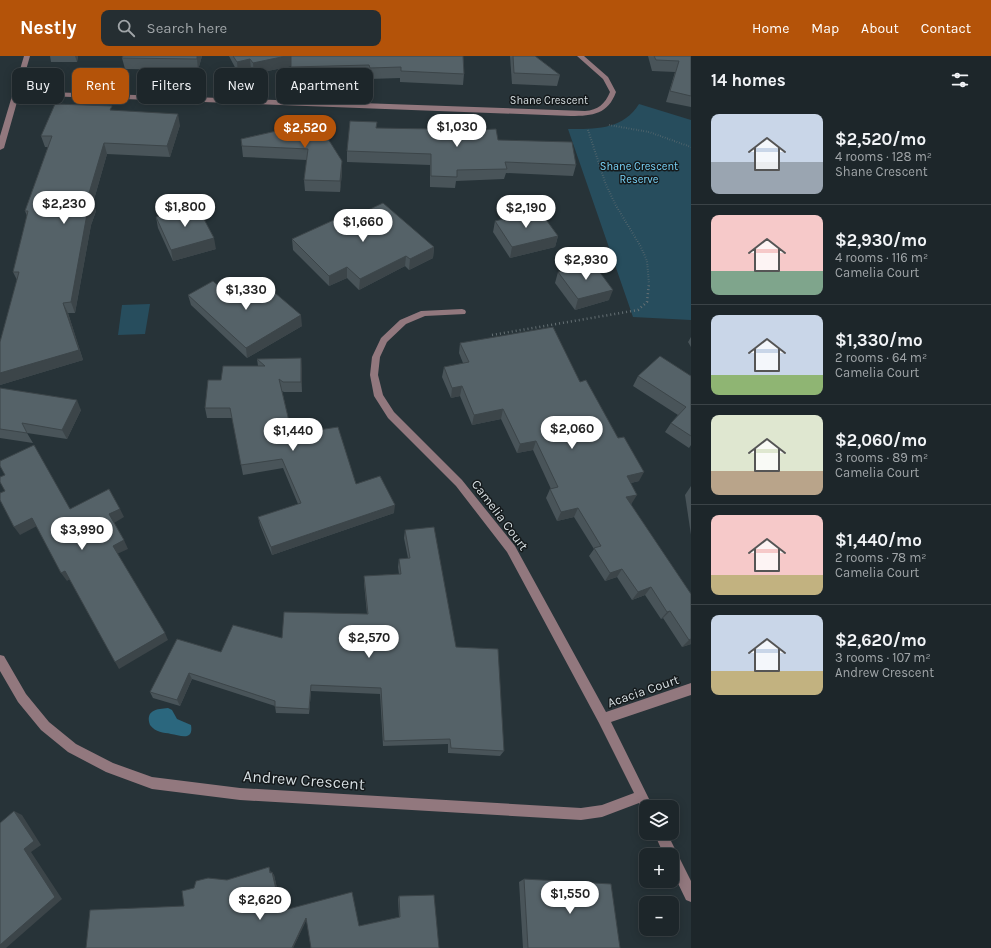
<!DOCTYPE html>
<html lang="en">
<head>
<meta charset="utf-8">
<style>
	body { margin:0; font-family:Karla,sans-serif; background:#252e32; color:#f1f3f6; height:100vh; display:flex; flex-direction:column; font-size:15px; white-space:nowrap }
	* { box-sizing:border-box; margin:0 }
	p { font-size:13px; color:#a0a5a8 }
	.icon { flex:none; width:22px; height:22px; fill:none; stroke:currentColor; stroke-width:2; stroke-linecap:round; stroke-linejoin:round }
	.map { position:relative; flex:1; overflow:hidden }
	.panel { display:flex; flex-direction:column; background:#1d262a; width:300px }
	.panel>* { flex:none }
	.guide { position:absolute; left:12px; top:12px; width:380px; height:36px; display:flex; gap:8px }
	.buttons { position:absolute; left:639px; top:744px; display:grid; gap:8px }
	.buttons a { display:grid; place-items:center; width:40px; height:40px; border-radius:8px; background:#1d262a; box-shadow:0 2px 10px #0003,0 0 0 1px #3b4347; font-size:20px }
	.price { position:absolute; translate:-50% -34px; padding:0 9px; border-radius:14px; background:#fff; color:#222; font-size:13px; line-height:26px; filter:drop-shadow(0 1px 2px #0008) }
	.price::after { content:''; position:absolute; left:50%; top:24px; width:12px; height:9px; margin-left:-6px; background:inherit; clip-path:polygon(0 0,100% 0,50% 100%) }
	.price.active { background:#b45309; color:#fff }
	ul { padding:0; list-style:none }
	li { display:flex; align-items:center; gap:12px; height:100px; padding:0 20px }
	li+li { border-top:1px solid #3b4347 }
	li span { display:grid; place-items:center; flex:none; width:112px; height:80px; border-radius:8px; color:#555 }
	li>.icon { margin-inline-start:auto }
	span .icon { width:48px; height:48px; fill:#fffc; stroke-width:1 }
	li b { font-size:17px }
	h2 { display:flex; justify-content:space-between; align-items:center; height:48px; padding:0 20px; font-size:17px }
	.pill { padding:0 14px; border-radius:8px; background:#1d262a; box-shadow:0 2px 10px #0003,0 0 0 1px #3b4347; font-size:14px; line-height:36px }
	.pill.active { background:#b45309; color:#fff }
	header { display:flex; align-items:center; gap:24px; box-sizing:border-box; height:56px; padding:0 20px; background:#b45309; color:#fff }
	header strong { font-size:19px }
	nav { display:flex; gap:22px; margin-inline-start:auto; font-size:14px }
	.search { width:280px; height:36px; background:#252e32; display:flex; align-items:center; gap:10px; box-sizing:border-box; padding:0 14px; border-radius:8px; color:#a0a5a8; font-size:15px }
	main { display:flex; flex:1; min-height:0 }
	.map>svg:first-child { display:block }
</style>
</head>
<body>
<header>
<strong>Nestly</strong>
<div class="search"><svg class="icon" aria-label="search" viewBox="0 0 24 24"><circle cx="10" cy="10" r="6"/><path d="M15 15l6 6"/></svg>Search here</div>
<nav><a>Home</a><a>Map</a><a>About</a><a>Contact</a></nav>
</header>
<main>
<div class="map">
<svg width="691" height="892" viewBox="0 0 691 892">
	<rect width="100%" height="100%" fill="#273338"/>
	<g fill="#274d5d">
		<path d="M639 48 691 64V264L633 261 568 73C595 73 623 74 639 48Z"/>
		<path d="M150 248 145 278 118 279 122 249Z"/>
	</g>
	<path fill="#2b677e" d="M168 652 172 654 177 663 191 669C194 686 179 679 171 678 163 676 156 677 150 669 145 654 157 653 168 652Z"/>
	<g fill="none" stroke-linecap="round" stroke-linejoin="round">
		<g stroke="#657074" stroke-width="2" stroke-dasharray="0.5 2" stroke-linecap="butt">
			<path d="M609 69 649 76 691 91"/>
			<path d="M588 74 605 126 615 148 641 191 647 205 649 228"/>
		</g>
		<path stroke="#657074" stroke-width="2.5" stroke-dasharray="1 3" stroke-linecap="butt" d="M492 279 638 254 647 246 649 227"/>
		<g fill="#92787e" fill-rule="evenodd">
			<path d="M24 0H30L20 35 585 55C598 54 605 48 610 36L603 23 577 0H584L608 21 616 36C608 58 593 60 571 60L19 39 4 92 0 94V80Z"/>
			<path d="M462 253 465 254 466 256 465 258 425 260 406 268 387 286 380 301 378 319 383 339 394 356 462 424 515 490 606 656 691 627V639L611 666 653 751H646V757L643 755 639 747 602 761 581 764 240 744 152 733 106 716 68 696 41 674 18 646 0 615V599L4 600 26 638 49 666 76 688 113 707 152 721 240 732 581 752 602 749 634 737 599 667 507 496 456 430 388 362 374 340 370 319 372 301 381 282 400 264 421 255Z"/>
			<path d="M654 777H667L691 825V846L686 844 672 815V799H664Z"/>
		</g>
	</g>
	<g fill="#495459">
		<path d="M50 0H78L77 6H51Z"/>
		<path d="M202 0 198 14 125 13 122 2Z"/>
		<path d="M229 0H463L464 18 463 29 400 26V22L369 23V20L292 22 291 10 254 18 251 14 238 17Z"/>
		<path d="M510 0H535L560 19 557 30 512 28Z"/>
		<path d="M648 0H691V51L666 46 675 16 652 15Z"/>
		<path d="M113 55 180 69 170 101 107 98 93 147 96 155 91 169 75 257H68L83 304 0 329V286L17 224 13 216 27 160 25 155 48 91H45L41 80Z"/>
		<path d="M312 67 342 105V116L340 136 305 135 304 124 307 104 243 101 241 83Z"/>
		<path d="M377 72 456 75 498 84 576 109 573 120 506 117 504 123 456 125 455 132 430 131V109L347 106V95Z"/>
		<path d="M156 161 216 193 173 205 158 172Z"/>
		<path d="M336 163V168L434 191 433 202 409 214 405 210 359 234 347 222 329 230 293 194 292 183Z"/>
		<path d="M495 165 558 180 555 191 510 202 493 176Z"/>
		<path d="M558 216 609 244 575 254 555 227Z"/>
		<path d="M188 239 232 242 302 270 247 302 191 249Z"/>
		<path d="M691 281V291L688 286Z"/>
		<path d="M460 287 580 326 639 425 631 427 632 447 631 448 691 588 682 591 663 562 661 563 645 539 632 544 617 521 605 525 589 500 594 493 574 461 557 465 546 442 550 433H551L533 394 517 397 501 363 472 369 460 340 451 342 442 321 444 311 463 307 459 297Z"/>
		<path d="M257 303 302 312V336H284L282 335 292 378 394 457 272 499 260 469 258 461 298 448 283 412 243 419 232 362H207L205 352 221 324 258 310Z"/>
		<path d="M638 320H691V389L689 392 665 376 671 367 678 359 633 330Z"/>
		<path d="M0 332 81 354 67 383 27 377 33 387 0 382Z"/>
		<path d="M691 430V479L685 439Z"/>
		<path d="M405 474 456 591 504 695 500 700 448 697V688L383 690 380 638 311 635 309 658 276 657 275 650 192 623 180 650 153 642 150 636 221 596 282 582 367 558 364 527V520L399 518 398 511 399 503 408 502 404 482Z"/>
		<path d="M269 811 271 817 274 819 282 855 359 870 399 861 398 843 399 840 439 892 306 864 293 892H86L184 850 227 824Z"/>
		<path d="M524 823 620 892H523L519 826Z"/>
	</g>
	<g fill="#3c4549">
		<path d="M75 0H78L77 6Z"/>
		<path d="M197 0H202L198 14 197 3Z"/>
		<path d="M286 0H291V10L254 18 253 7Z"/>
		<path d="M250 3 251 14 238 17 237 6Z"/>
		<path d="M178 58 180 69 170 101 167 90Z"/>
		<path d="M104 87 107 98 93 147 96 155 91 169 75 257 71 246 87 144Z"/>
		<path d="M342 105V116L340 136V125Z"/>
		<path d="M558 180 555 191 510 202 512 191Z"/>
		<path d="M214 182 216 193 173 205 171 194Z"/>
		<path d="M434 191 433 202 409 214 410 203Z"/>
		<path d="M406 200 405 210 359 234 360 223Z"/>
		<path d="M347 211V222L329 230V220Z"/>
		<path d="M613 234 609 244 575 254 578 243Z"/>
		<path d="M63 247 68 257 83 304 0 329V317Z"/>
		<path d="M301 259 302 270 247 302 246 292Z"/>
		<path d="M301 302 302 312V336L301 326Z"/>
		<path d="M462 330 460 340 451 342 452 332Z"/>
		<path d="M77 344 81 354 67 383 62 374Z"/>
		<path d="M503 353 501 363 472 369 474 359Z"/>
		<path d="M536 385 533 394 517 397 520 388Z"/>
		<path d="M644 416 639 425 622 429 627 420Z"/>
		<path d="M637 439 632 447 621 450 626 441Z"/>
		<path d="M395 449 394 457 272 499 271 491Z"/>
		<path d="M578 452 574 461 557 465 561 456Z"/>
		<path d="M120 453 124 461 114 467 109 458Z"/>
		<path d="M32 462 37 470 20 479 14 471Z"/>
		<path d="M124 484 128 493 117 498 113 490Z"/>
		<path d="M622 513 617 521 605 525 610 517Z"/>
		<path d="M65 515 70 523 67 525 61 517Z"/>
		<path d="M651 531 645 539 632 544 638 536Z"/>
		<path d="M670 555 663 562 661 563 667 556Z"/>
		<path d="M165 577 168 584 119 613 115 606Z"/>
		<path d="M691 583V588L682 591 689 584Z"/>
		<path d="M189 617 192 623 180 650 177 644Z"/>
		<path d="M311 629V635L309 658V653Z"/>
		<path d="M14 755 22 759 41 789 31 796 62 843 6 892H0V889L24 793Z"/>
		<path d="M272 816 274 819 283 857 281 855Z"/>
		<path d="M306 862 307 863 293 892H292Z"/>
	</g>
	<g fill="#556268" stroke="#3c4549">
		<path d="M123 0H197V3L122 2Z"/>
		<path d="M233 0H286L253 7 250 3 237 6Z"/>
		<path d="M291 0H463L464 18 401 15V11L370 12 369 9 291 11Z"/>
		<path d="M513 0H535L560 19 514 17Z"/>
		<path d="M654 0H691V40L670 35 679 5 656 4Z"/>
		<path d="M55 48 112 50 110 54 178 58 167 90 104 87 87 144H92L87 158 71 246 63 247 79 294 0 317V286L19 216H13L28 155H25L52 80H41Z"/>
		<path d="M313 59 342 105 340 125 304 124 308 93 242 90 241 83 312 67Z"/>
		<path d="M350 65 377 66 376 72 433 73V70L456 71V75L496 73 498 84 572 86 576 109 505 106 507 113 457 114V121L431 120V98L347 95Z"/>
		<path d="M383 147 434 191 410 203 406 200 360 223 347 211 329 220 292 183 336 163V169Z"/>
		<path d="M197 150 214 182 171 194 156 161Z"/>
		<path d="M539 154 558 180 512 191 495 165Z"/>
		<path d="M593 207 613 234 578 243 558 216Z"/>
		<path d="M213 225 232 242 261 225 301 259 246 292 188 239Z"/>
		<path d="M553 271 580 326 586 324 618 382 624 381 644 416 627 420 637 439 626 441 691 538V583L689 584 670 555 667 556 651 531 638 536 622 513 610 517 594 492 601 490 578 452 561 456 550 433 558 431 536 385 520 388 503 353 474 359 462 330 452 332 444 311 469 306 460 287Z"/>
		<path d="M660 300 691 320V380L671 367 686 351 638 320Z"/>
		<path d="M301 302V326H283L279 323 292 378 338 371 356 428 380 420 395 449 271 491 258 461 301 447 282 403 241 409 230 352H205L208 324H221L223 310H265L257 303Z"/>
		<path d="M0 332 77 344 62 374 22 367 27 377 0 373Z"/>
		<path d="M34 389 70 453 109 433 120 453 109 458 124 484 113 490 165 577 115 606 65 515 61 517 32 462 14 471 0 444V437L5 435 0 426V421L5 419 0 410V405Z"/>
		<path d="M434 471 456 591 498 593 504 695 451 692 450 683 384 685 381 632 311 629 309 653 275 651V645L189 617 177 644 150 636 177 583 221 596 233 569 282 582 284 556 368 558 364 520 401 518 399 503 410 502 405 474Z"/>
		<path d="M14 755 34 785 24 793 55 841 0 889V767Z"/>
		<path d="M269 811 270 817 272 816 281 855 352 836 359 870 400 861 399 840 434 839 439 892H311L306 862 292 892H86L90 854 184 850 182 835 194 832 196 825 208 822 227 824Z"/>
		<path d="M524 823 611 828 620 892H528Z"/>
	</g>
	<g text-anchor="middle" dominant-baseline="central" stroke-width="3" stroke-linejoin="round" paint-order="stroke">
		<g font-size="11" fill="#d6dee1" stroke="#151a1c">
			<text x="549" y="44">Shane Crescent</text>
		</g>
		<g font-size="11" fill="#79d4f9" stroke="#151a1c">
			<text x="639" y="110">Shane Crescent<tspan x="639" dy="13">Reserve</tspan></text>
		</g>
		<g font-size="13" fill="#d6dee1" stroke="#151a1c">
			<text transform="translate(500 459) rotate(53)">Camelia Court</text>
			<text transform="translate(643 635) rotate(-19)">Acacia Court</text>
		</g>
		<g font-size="16" fill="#d6dee1" stroke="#151a1c">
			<text transform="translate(304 724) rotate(4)">Andrew Crescent</text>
		</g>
	</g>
</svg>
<div class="buttons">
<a><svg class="icon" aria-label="layers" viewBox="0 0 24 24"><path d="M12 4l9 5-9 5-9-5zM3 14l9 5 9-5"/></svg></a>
<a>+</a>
<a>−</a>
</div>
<b class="price" style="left:457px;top:92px">$1,030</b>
<b class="price active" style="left:305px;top:93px">$2,520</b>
<b class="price" style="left:64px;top:169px">$2,230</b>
<b class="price" style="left:185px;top:172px">$1,800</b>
<b class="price" style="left:526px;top:173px">$2,190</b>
<b class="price" style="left:363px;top:187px">$1,660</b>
<b class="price" style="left:586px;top:225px">$2,930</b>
<b class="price" style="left:246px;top:255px">$1,330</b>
<b class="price" style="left:572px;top:394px">$2,060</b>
<b class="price" style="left:293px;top:396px">$1,440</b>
<b class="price" style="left:82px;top:495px">$3,990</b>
<b class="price" style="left:369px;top:603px">$2,570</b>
<b class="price" style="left:570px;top:859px">$1,550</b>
<b class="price" style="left:260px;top:865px">$2,620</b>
<div class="guide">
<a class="pill">Buy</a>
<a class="pill active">Rent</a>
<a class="pill">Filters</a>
<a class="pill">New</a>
<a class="pill">Apartment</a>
</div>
</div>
<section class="panel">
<h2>14 homes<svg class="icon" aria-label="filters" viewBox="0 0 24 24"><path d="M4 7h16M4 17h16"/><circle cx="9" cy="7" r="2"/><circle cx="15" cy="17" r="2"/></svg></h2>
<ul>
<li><span style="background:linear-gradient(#c9d6e8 60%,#9aa5b1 0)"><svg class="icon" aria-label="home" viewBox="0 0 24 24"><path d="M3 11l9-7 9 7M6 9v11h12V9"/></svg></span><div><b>$2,520/mo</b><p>4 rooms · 128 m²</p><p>Shane Crescent</p></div></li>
<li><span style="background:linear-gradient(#f6c9c9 70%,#7fa58c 0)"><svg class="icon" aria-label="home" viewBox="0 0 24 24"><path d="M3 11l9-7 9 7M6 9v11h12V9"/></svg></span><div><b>$2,930/mo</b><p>4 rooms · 116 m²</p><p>Camelia Court</p></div></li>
<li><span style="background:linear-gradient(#c9d6e8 75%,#8fb573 0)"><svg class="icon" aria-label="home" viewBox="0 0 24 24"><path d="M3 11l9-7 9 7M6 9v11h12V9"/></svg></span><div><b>$1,330/mo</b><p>2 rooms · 64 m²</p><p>Camelia Court</p></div></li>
<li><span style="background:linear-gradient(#dfe7d0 70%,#b9a48a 0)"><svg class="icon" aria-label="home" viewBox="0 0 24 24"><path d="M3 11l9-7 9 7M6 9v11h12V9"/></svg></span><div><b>$2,060/mo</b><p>3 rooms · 89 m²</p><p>Camelia Court</p></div></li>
<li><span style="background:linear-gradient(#f6c9c9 75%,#c2b280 0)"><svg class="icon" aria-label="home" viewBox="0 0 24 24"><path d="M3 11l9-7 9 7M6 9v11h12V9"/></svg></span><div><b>$1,440/mo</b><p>2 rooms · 78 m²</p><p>Camelia Court</p></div></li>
<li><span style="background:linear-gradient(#c9d6e8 70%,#c2b280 0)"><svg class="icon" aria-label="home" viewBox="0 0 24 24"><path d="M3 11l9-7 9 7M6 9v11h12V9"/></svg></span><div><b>$2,620/mo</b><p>3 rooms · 107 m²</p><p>Andrew Crescent</p></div></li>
</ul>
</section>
</main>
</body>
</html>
